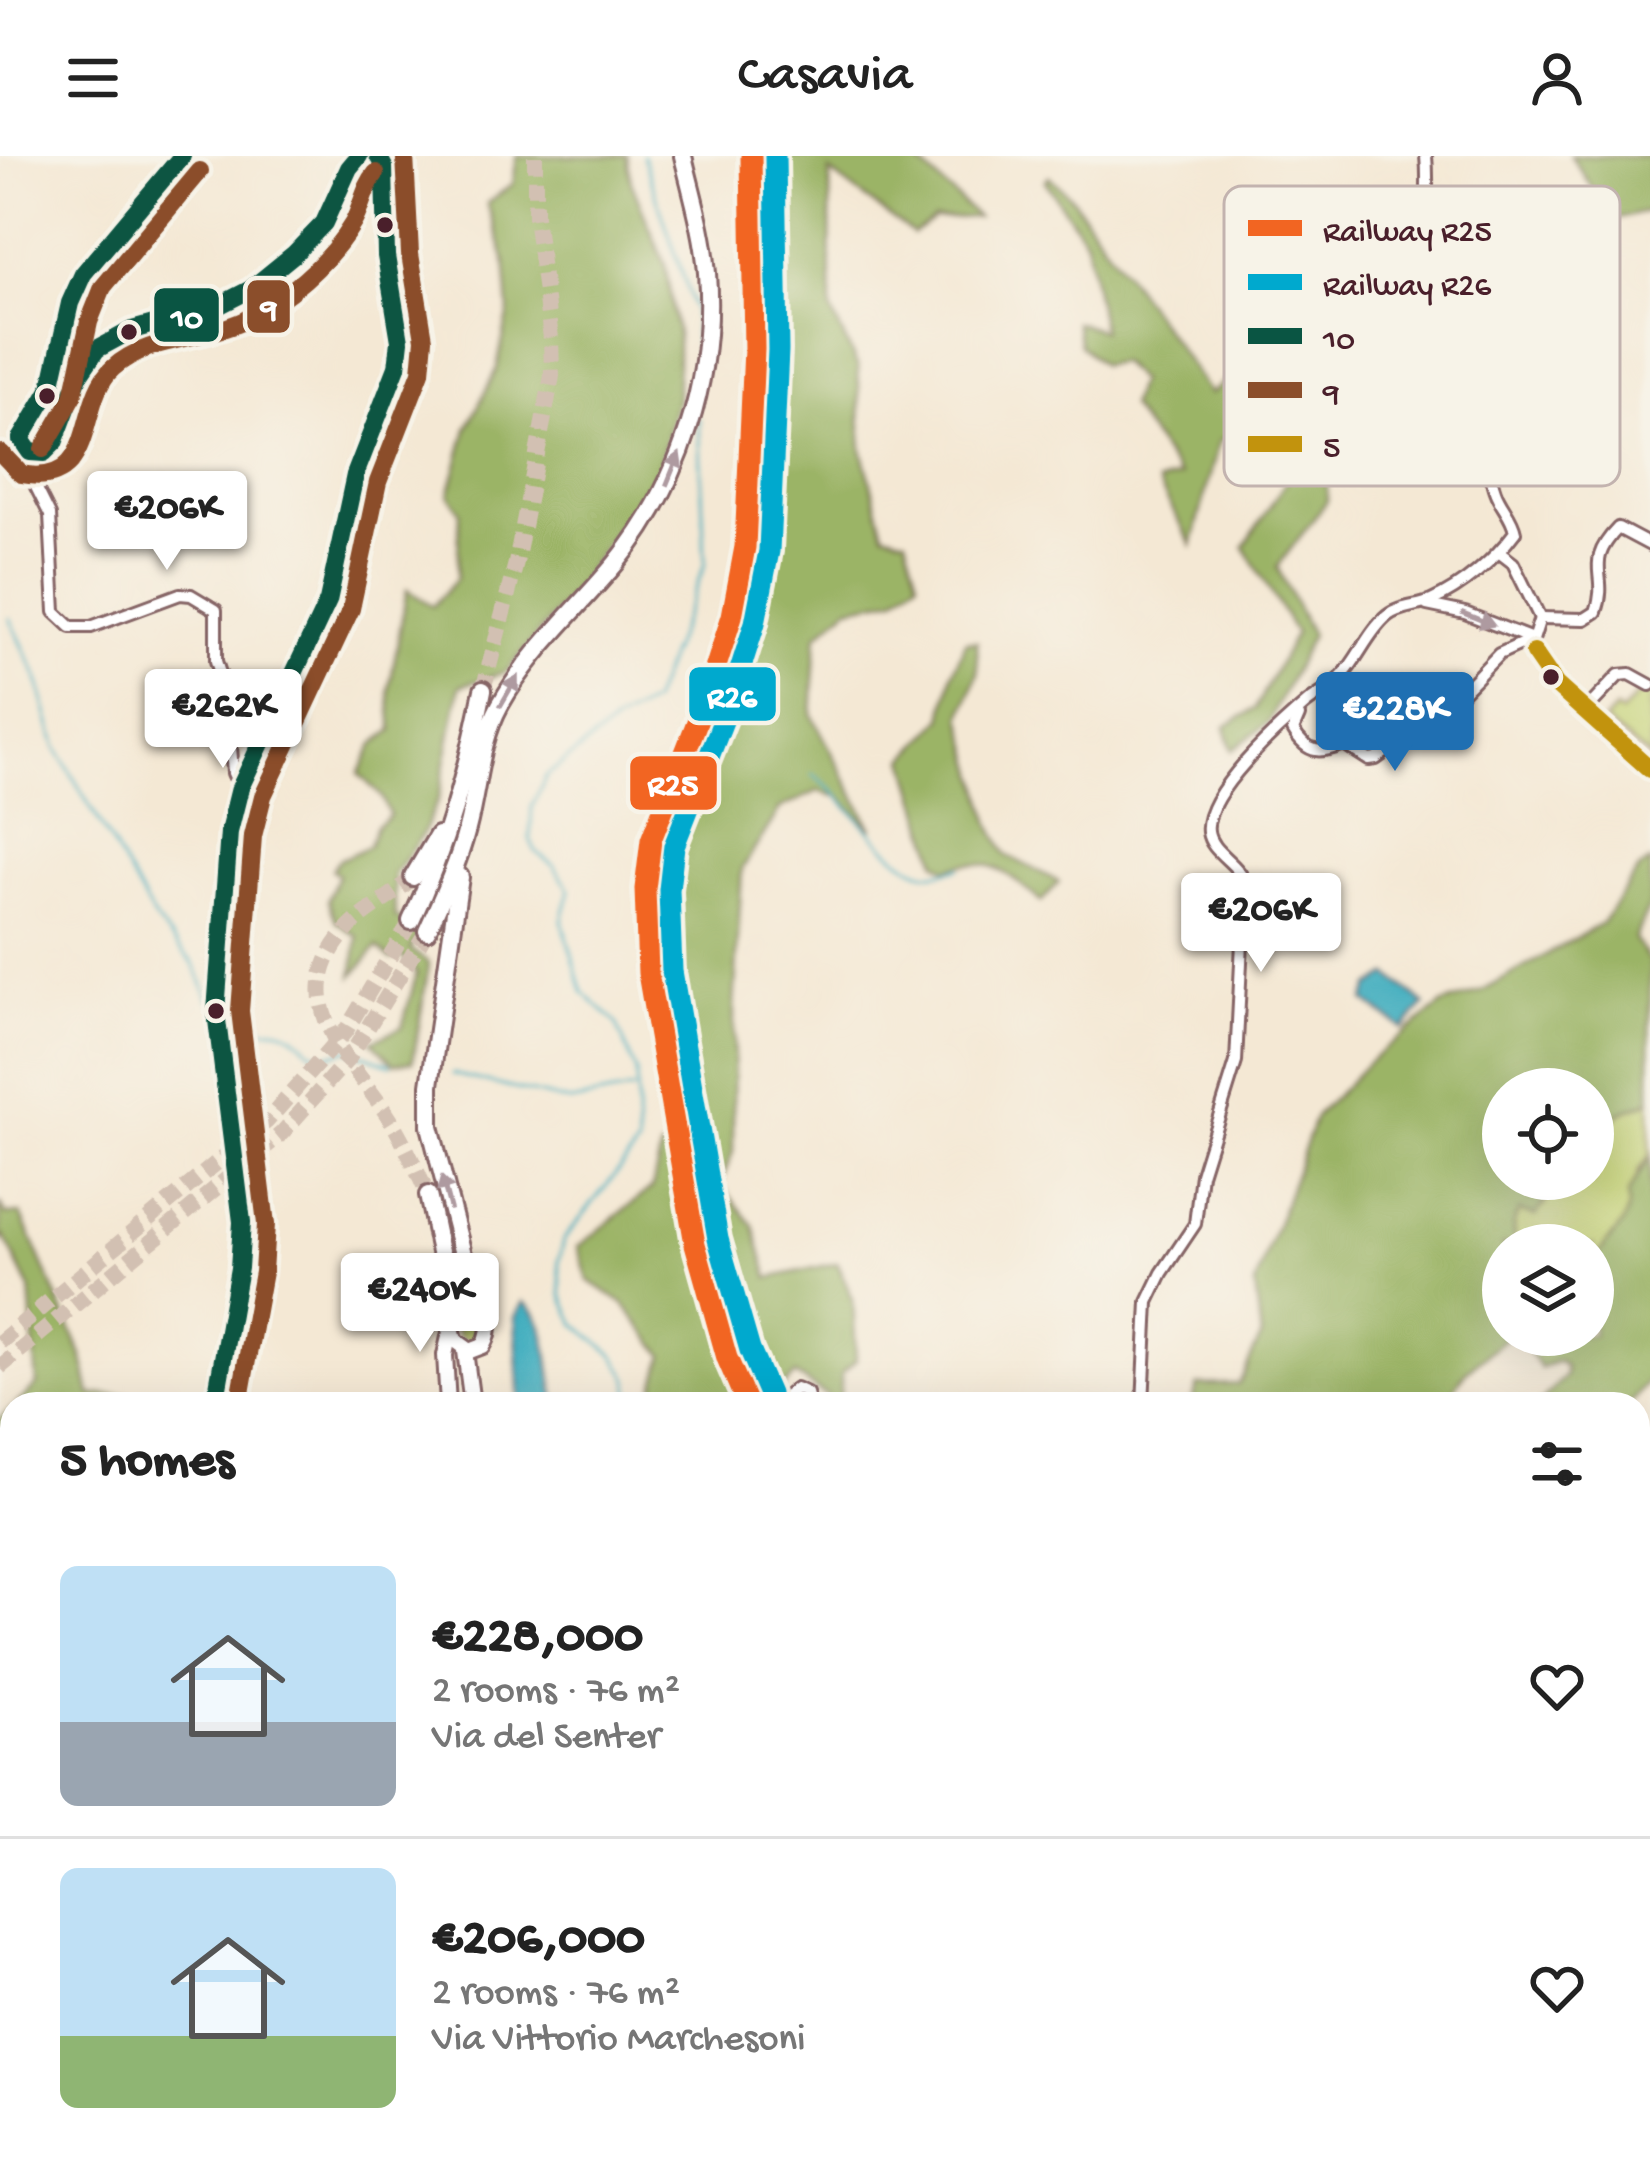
<!DOCTYPE html>
<html lang="en">
<head>
<meta charset="utf-8">
<style>
	body { margin:0; font-family:"Gochi Hand",sans-serif; background:#f6f6f6; color:#222; height:100vh; display:flex; flex-direction:column; font-size:45px; white-space:nowrap }
	* { box-sizing:border-box; margin:0 }
	p { font-size:39px; color:#767676 }
	.icon { flex:none; width:66px; height:66px; fill:none; stroke:currentColor; stroke-width:2; stroke-linecap:round; stroke-linejoin:round }
	.map { position:relative; flex:1; overflow:hidden }
	.panel { position:absolute; left:0px; top:1236px; width:1650px; height:768px; display:flex; flex-direction:column; background:#fff; border-radius:36px 36px 0 0; box-shadow:0 12px 48px #0002 }
	.panel>* { flex:none }
	.controls { position:absolute; left:1482px; top:912px; display:grid; gap:24px }
	.controls a { display:grid; place-items:center; width:132px; height:132px; border-radius:50%; background:#fff; box-shadow:0 12px 48px #0002; font-size:60px }
	.price { position:absolute; translate:-50% -102px; padding:0 27px; border-radius:12px; background:#fff; color:#222; font-size:39px; line-height:78px; filter:drop-shadow(0 3px 6px #0008) }
	.price::after { content:''; position:absolute; left:50%; top:72px; width:36px; height:27px; margin-left:-18px; background:inherit; clip-path:polygon(0 0,100% 0,50% 100%) }
	.price.selected { background:#1f6fb2; color:#fff }
	ul { padding:0; list-style:none }
	li { display:flex; align-items:center; gap:36px; height:300px; padding:0 60px }
	li+li { border-top:3px solid #e0e0e0 }
	li span { display:grid; place-items:center; flex:none; width:336px; height:240px; border-radius:18px; color:#555 }
	li>.icon { margin-inline-start:auto }
	span .icon { width:144px; height:144px; fill:#fffc; stroke-width:1 }
	li b { font-size:51px }
	h2 { display:flex; justify-content:space-between; align-items:center; height:144px; padding:0 60px; font-size:51px }
	header { display:flex; justify-content:space-between; align-items:center; height:156px; padding:0 60px; background:#fff; font-size:54px; font-weight:600 }
	.map>svg:first-child { display:block }
</style>
</head>
<body>
<header><svg class="icon" aria-label="menu" viewBox="0 0 24 24"><path d="M4 6h16M4 12h16M4 18h16"/></svg>Casavia<svg class="icon" aria-label="person" viewBox="0 0 24 24"><circle cx="12" cy="8" r="4"/><path d="M4 21q1-7 8-7t8 7"/></svg></header>
<div class="map">
<svg width="1650" height="2004" viewBox="0 0 1650 2004">
	<rect width="100%" height="100%" fill="#f7f3e8"/>
	<filter id="ink" filterUnits="userSpaceOnUse"><feTurbulence type="fractalNoise" baseFrequency=".00833" numOctaves="2"/><feDisplacementMap in="SourceGraphic" scale="24" xChannelSelector="R" yChannelSelector="G"/><feConvolveMatrix kernelMatrix="1 2 1 2 8 2 1 2 1" color-interpolation-filters="sRGB"/></filter>
	<filter id="wash" filterUnits="userSpaceOnUse"><feTurbulence type="fractalNoise" baseFrequency=".004" numOctaves="4" result="noise"/><feDisplacementMap in="SourceGraphic" scale="48" xChannelSelector="R" yChannelSelector="G"/><feGaussianBlur stdDeviation="2.7" result="paint"/><feColorMatrix in="noise" values="0 0 0 0 0 0 0 0 0 0 0 0 0 0 0 0 0 1.4 0 .05"/><feComposite in="paint" operator="in"/></filter>
	<g filter="url(#wash)">
		<rect width="100%" height="100%" fill="#f4e8d4"/>
		<g fill="#e5d3f1">
			<path d="M0 1756H12V1949L0 1935Z"/>
			<path d="M1638 1949 1650 1957V2004H1555L1566 1992H1638Z"/>
			<path d="M1196 1992H1326L1316 2004H1210Z"/>
		</g>
		<g fill="#c4d274" stroke="#877850" stroke-width="3">
			<path d="M1644 532 1650 536V603L1604 565 1615 553 1621 557Z"/>
			<path d="M1650 945V1000L1639 1014 1624 1067 1593 1109V1089H1514L1513 1067 1519 1055 1544 1050 1557 1023 1593 1025V980L1621 956Z"/>
			<path d="M462 1140 472 1142 480 1178 470 1185 459 1180 453 1164Z"/>
			<path d="M1638 1695 1641 1707 1650 1714V1787L1638 1778Z"/>
		</g>
		<g fill="#9bb466" stroke="#726a48" stroke-width="3">
			<path d="M517 0H627L631 25 665 109 677 178V244L658 314 575 433 506 516 460 530 438 644 422 679 394 718 395 761 420 777 410 793 429 807 413 905 394 907 372 885 402 871 417 817 401 799 391 803 377 791 353 820 358 781 336 765 328 744 338 719 332 714 339 704 369 690 376 670 390 660 381 640 359 618 374 588 393 574 389 535 407 434 433 450 457 422 460 355 449 339 467 273 497 212 509 155 505 102 487 47 513 28Z"/>
			<path d="M770 0H912L977 61 934 63 913 78 830 16 831 155 858 211 862 293 884 376 906 382 918 424 895 442 849 451 817 479 812 559 873 674 840 641 818 635 780 653 742 713 734 851 733 996 720 1028 754 1070 769 1122 837 1107 853 1143 856 1204 842 1217 839 1248 795 1219 765 1248H650L664 1199 624 1148 588 1124 578 1091 652 1032 661 993 686 987 676 830 658 724 671 660 718 560 764 360Z"/>
			<path d="M1571 0H1650V55L1614 64Z"/>
			<path d="M1049 20 1072 42 1210 238 1263 194 1297 207 1326 257 1327 345 1277 411 1311 479 1269 566 1232 594 1225 571 1255 553 1295 477 1244 391 1303 299V267L1257 271 1219 285 1192 389 1158 327 1180 320 1129 250 1138 225 1120 206 1101 209 1080 189 1075 166 1102 174 1086 85 1045 25Z"/>
			<path d="M966 485H977L978 517 962 560 991 669 1006 699 1059 726 1041 746C1011 720 989 696 947 713L937 706 906 603 943 562 952 519Z"/>
			<path d="M1650 706V749L1634 783 1650 805V945L1621 956 1593 980V933H1503V1023H1557L1536 1060 1519 1055 1513 1067 1514 1089H1503V1179H1509L1465 1216 1448 1243 1451 1248H1191L1198 1229 1239 1228 1261 1181 1255 1129 1315 961 1368 906 1443 848 1481 836 1602 767 1639 713Z"/>
			<path d="M1650 1000V1223L1630 1248H1539L1565 1220V1210L1558 1205 1540 1212 1517 1179H1593C1593 1162 1588 1124 1593 1109 1602 1083 1634 1071 1627 1039Z"/>
			<path d="M0 1047 6 1059 21 1058 83 1202 91 1239H131L127 1248H17L37 1229 30 1133 4 1080 0 1085Z"/>
			<path d="M12 1252V1345L0 1354 3 1314 0 1310V1263Z"/>
			<path d="M12 1379V1453L0 1452V1386Z"/>
			<path d="M33 1992H226L238 2004H36Z"/>
			<path d="M556 1992H648L644 2004H551Z"/>
			<path d="M650 1992H932L925 2004H660Z"/>
		</g>
		<g fill="#42aebf" stroke="#466675" stroke-width="3">
			<path d="M1389 819 1425 849 1403 873 1365 845 1370 831Z"/>
			<path d="M523 1146C554 1164 546 1217 558 1248H520L515 1161Z"/>
		</g>
		<g fill="none" stroke-linecap="round" stroke-linejoin="round">
			<g stroke="#42aebf" stroke-width="3">
				<path d="M643 0 694 153 696 200"/>
				<path d="M10 462 37 520 57 593 156 765 194 808 210 844"/>
				<path d="M812 618C848 640 889 713 930 717 938 718 950 714 959 712"/>
				<path d="M226 872C244 878 259 871 276 873 311 878 303 912 347 893L391 908"/>
				<path d="M453 918 570 946 633 934"/>
				<path d="M631 1248 629 1223 615 1200 576 1168 562 1139 559 1105 564 1083 638 990 636 916 616 867 583 836 562 764 570 734 554 710 536 696 530 683 532 651 546 620 617 565 651 547 705 408 699 263"/>
				<path d="M693 1992 697 2004"/>
			</g>
		</g>
	</g>
	<g filter="url(#ink)">
		<g fill="none" stroke-linecap="round" stroke-linejoin="round">
			<g stroke="#d2c0b2" stroke-width="16" stroke-dasharray="16 8" stroke-linecap="butt">
				<path d="M483 534 516 407 552 220 551 182 535 61V0"/>
				<path d="M413 721C391 743 360 756 341 781 286 851 355 908 390 963 405 987 416 1014 428 1039"/>
				<path d="M0 1186 267 965 345 876 411 765"/>
				<path d="M0 1211 281 978 349 902 427 775"/>
			</g>
			<g stroke="#866566" stroke-width="16">
				<g id="minor">
					<path d="M21 283 30 296 44 297C75 273 65 221 97 193 136 159 211 164 251 133 278 113 313 85 331 57 343 38 342 14 359 0"/>
					<path d="M21 283C28 264 45 251 51 232 65 189 59 159 83 118L182 0"/>
					<path d="M0 300 34 327 50 359 55 456 71 471H91L180 438 191 439 216 454V505L227 539 233 617 240 632"/>
					<path d="M1500 397 1513 407 1540 462"/>
					<path d="M1427 449 1465 457 1532 483"/>
					<path d="M1540 462 1532 487C1542 534 1614 583 1650 613"/>
					<path d="M1540 462 1585 463 1596 456C1610 418 1582 409 1618 372L1650 389"/>
					<path d="M1584 556 1619 519 1630 518 1650 529"/>
					<path d="M1299 560 1293 574C1308 600 1322 597 1344 588L1369 604 1376 603 1450 549 1499 498 1532 483"/>
					<path d="M215 1248 239 1112 242 1066 216 856 229 676 240 632 328 445 355 319 397 211 400 185 386 100 384 11 378 0"/>
					<path d="M777 1248 796 1232 807 1237 810 1248"/>
					<path d="M1143 1248 1148 1146 1162 1117 1195 1068 1201 1018 1236 906 1245 727C1238 706 1211 697 1208 676 1203 638 1280 570 1307 547 1319 538 1334 531 1343 519 1359 501 1369 475 1387 460 1399 450 1417 451 1431 445 1463 431 1495 403 1515 376 1512 360 1500 350 1495 335 1484 306 1491 273 1476 244 1465 222 1439 207 1431 185 1410 125 1432 61 1426 0"/>
					<path d="M0 1504H12"/>
					<path d="M0 1583 12 1569"/>
					<path d="M1638 1651 1650 1646"/>
					<path d="M0 1746H12"/>
					<path d="M1638 1843 1650 1852"/>
					<path d="M0 1975 12 1985"/>
					<path d="M20 1992 30 2004"/>
					<path d="M450 1992V2004"/>
					<path d="M1386 1992 1400 2004"/>
					<path d="M1335 2004 1345 1992"/>
					<path d="M1550 2004 1560 1992"/>
				</g>
			</g>
			<g stroke="#866566" stroke-width="20">
				<g id="major">
					<path d="M470 1135C489 1144 494 1173 483 1190L470 1195 455 1184 449 1157 456 1139Z"/>
					<path d="M465 1195 472 1248"/>
					<path d="M448 1248 445 1199 450 1176"/>
					<path d="M537 2004 543 1992"/>
					<path d="M590 2004 595 1992"/>
				</g>
			</g>
			<g stroke="#866566" stroke-width="22">
				<g id="highway">
					<path d="M413 721 438 679"/>
					<path d="M460 721 430 929V970L466 1110 484 1147"/>
					<path d="M411 765C446 691 467 615 483 534"/>
					<path d="M427 775C442 742 458 708 467 673 478 632 479 587 500 549 530 495 576 455 616 407 681 328 715 220 707 117 704 78 692 38 683 0"/>
					<path d="M428 1039 451 1148"/>
				</g>
			</g>
			<use href="#minor" stroke="#fff" stroke-width="10"/>
			<use href="#major" stroke="#fff" stroke-width="14"/>
			<use href="#highway" stroke="#fff" stroke-width="16"/>
			<g stroke="#f7f3e8" stroke-width="27">
				<g id="bus-1">
					<path d="M21 283 30 296 44 297 54 287 80 218 97 193 132 174 216 151 251 133 294 98 324 67 349 12 359 0"/>
					<path d="M21 283 51 232 70 147 83 118 182 0"/>
					<path d="M215 1248 239 1112 242 1066 216 856 229 676 240 632 328 445 355 319 397 211 400 185 386 100 384 11 378 0"/>
				</g>
			</g>
			<g stroke="#f7f3e8" stroke-width="27">
				<g id="bus-2">
					<path d="M43 293 73 241 89 166 103 131 200 15"/>
					<path d="M1 297 21 318C100 333 75 245 113 212 146 181 203 184 243 165 284 146 330 106 353 67 362 51 364 31 376 17"/>
					<path d="M239 1248 263 1116 266 1068 240 855 253 680 263 640 351 453 378 326 421 216 424 183 410 98 405 0"/>
				</g>
			</g>
			<g stroke="#f7f3e8" stroke-width="27">
				<path id="bus-3" d="M1534 497 1556 529 1650 613"/>
			</g>
			<use href="#bus-1" stroke="#0a5543" stroke-width="18"/>
			<use href="#bus-2" stroke="#8b4e2b" stroke-width="18"/>
			<use href="#bus-3" stroke="#c2930d" stroke-width="18"/>
			<g stroke="#f7f3e8" stroke-width="30">
				<path id="rail-1" d="M747 1248 727 1202 695 1088 648 817 645 733 651 684 704 548 732 460 745 391 754 193 751 0"/>
			</g>
			<g stroke="#f7f3e8" stroke-width="30">
				<path id="rail-2" d="M769 1238 750 1194 718 1083 672 815 669 734 674 690 727 555 755 467 769 395 778 194 775 0"/>
			</g>
			<use href="#rail-1" stroke="#f26522" stroke-width="21"/>
			<use href="#rail-2" stroke="#00a9ce" stroke-width="21"/>
		</g>
		<defs><path id="oneway-solid" d="M-6-.8H1V-3.2L6.5 0L1 3.2V.8H-6Z" transform="scale(3)"/></defs>
		<g fill="#ae9aa0">
			<use href="#oneway-solid" transform="translate(673 313) rotate(-68)"/>
			<use href="#oneway-solid" transform="translate(1478 463) rotate(22)"/>
			<use href="#oneway-solid" transform="translate(509 535) rotate(-60)"/>
			<use href="#oneway-solid" transform="translate(446 1037) rotate(-105)"/>
		</g>
	</g>
	<g fill="#4a1f2b" stroke="#f7f3e8" stroke-width="4.5">
		<circle cx="385" cy="69" r="10"/>
		<circle cx="129" cy="176" r="10"/>
		<circle cx="47" cy="240" r="10"/>
		<circle cx="1551" cy="521" r="10"/>
		<circle cx="216" cy="855" r="10"/>
	</g>
	<rect x="1224" y="30" width="396" height="300" rx="18" fill="#f7f3e8" stroke="#c3b3af" stroke-width="3"/>
	<rect x="1248" y="64" width="54" height="16" fill="#f26522"/>
	<rect x="1248" y="118" width="54" height="16" fill="#00a9ce"/>
	<rect x="1248" y="172" width="54" height="16" fill="#0a5543"/>
	<rect x="1248" y="226" width="54" height="16" fill="#8b4e2b"/>
	<rect x="1248" y="280" width="54" height="16" fill="#c2930d"/>
	<g font-size="33" fill="#4a1f2b">
		<text x="1323" y="84">Railway R25</text>
		<text x="1323" y="138">Railway R26</text>
		<text x="1323" y="192">10</text>
		<text x="1323" y="246">9</text>
		<text x="1323" y="300">5</text>
	</g>
	<g stroke="#f7f3e8" stroke-width="4.5">
		<rect x="245" y="122" width="47" height="57" rx="12" fill="#8b4e2b"/>
		<rect x="152" y="130" width="69" height="58" rx="12" fill="#0a5543"/>
		<rect x="687" y="509" width="91" height="58" rx="12" fill="#00a9ce"/>
		<rect x="628" y="598" width="91" height="58" rx="12" fill="#f26522"/>
	</g>
	<g font-size="33" text-anchor="middle" font-weight="bold" fill="#fff">
		<text x="269" y="162">9</text>
		<text x="187" y="171">10</text>
		<text x="732" y="550">R26</text>
		<text x="673" y="638">R25</text>
	</g>
</svg>
<div class="controls">
<a><svg class="icon" aria-label="locate" viewBox="0 0 24 24"><circle cx="12" cy="12" r="6"/><path d="M12 2v4M12 18v4M2 12h4M18 12h4"/></svg></a>
<a><svg class="icon" aria-label="layers" viewBox="0 0 24 24"><path d="M12 4l9 5-9 5-9-5zM3 14l9 5 9-5"/></svg></a>
</div>
<b class="price" style="left:167px;top:417px">€206K</b>
<b class="price" style="left:223px;top:615px">€262K</b>
<b class="price selected" style="left:1395px;top:618px">€228K</b>
<b class="price" style="left:1261px;top:819px">€206K</b>
<b class="price" style="left:420px;top:1199px">€240K</b>
<section class="panel">
<h2>5 homes<svg class="icon" aria-label="filters" viewBox="0 0 24 24"><path d="M4 7h16M4 17h16"/><circle cx="9" cy="7" r="2"/><circle cx="15" cy="17" r="2"/></svg></h2>
<ul>
<li><span style="background:linear-gradient(#bfe0f5 65%,#9aa5b1 0)"><svg class="icon" aria-label="home" viewBox="0 0 24 24"><path d="M3 11l9-7 9 7M6 9v11h12V9"/></svg></span><div><b>€228,000</b><p>2 rooms · 76 m²</p><p>Via del Senter</p></div><svg class="icon" aria-label="heart" viewBox="0 0 24 24"><path d="M12 20l-8-8c-3-5 5-10 8-4 3-6 11-1 8 4z"/></svg></li>
<li><span style="background:linear-gradient(#bfe0f5 70%,#8fb573 0)"><svg class="icon" aria-label="home" viewBox="0 0 24 24"><path d="M3 11l9-7 9 7M6 9v11h12V9"/></svg></span><div><b>€206,000</b><p>2 rooms · 76 m²</p><p>Via Vittorio Marchesoni</p></div><svg class="icon" aria-label="heart" viewBox="0 0 24 24"><path d="M12 20l-8-8c-3-5 5-10 8-4 3-6 11-1 8 4z"/></svg></li>
</ul>
</section>
</div>
</body>
</html>
